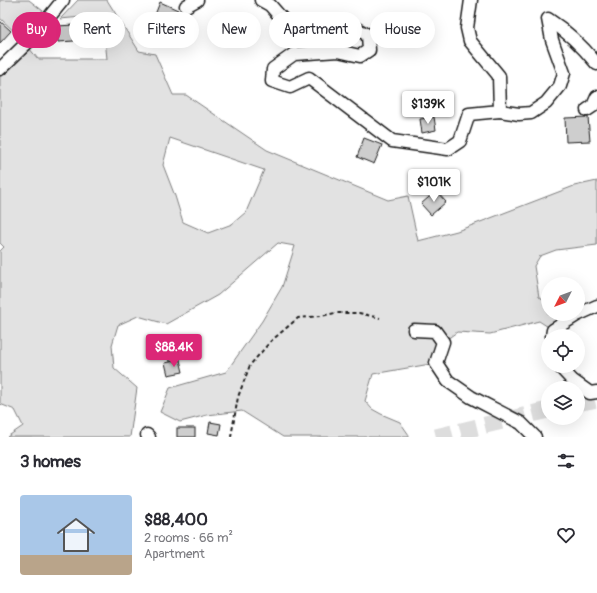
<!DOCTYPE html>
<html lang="en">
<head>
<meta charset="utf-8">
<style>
	body { margin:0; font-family:Pangolin,sans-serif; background:#f2f2f3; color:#2b2b33; height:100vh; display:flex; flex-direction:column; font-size:15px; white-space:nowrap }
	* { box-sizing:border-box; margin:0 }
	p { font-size:13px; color:#7c7c81 }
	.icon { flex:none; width:22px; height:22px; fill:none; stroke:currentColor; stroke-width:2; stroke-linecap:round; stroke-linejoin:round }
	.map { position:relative; height:437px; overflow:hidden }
	.details { display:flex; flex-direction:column; background:#fff; flex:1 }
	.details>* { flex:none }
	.guide { position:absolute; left:12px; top:12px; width:573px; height:36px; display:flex; gap:8px }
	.needle { width:26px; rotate:228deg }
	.fabs { position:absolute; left:541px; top:277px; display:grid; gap:8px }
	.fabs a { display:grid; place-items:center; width:44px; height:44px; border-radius:50%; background:#fff; box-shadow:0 4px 16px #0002; font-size:20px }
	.price { position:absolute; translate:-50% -34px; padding:0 9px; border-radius:4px; background:#fff; color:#222; font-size:13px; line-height:26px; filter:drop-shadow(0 1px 2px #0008) }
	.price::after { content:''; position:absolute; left:50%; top:24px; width:12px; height:9px; margin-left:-6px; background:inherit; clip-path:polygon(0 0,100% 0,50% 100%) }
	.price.selected { background:#db2777; color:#fff }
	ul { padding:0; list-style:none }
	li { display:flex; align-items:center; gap:12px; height:100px; padding:0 20px }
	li+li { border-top:1px solid #e1e1e2 }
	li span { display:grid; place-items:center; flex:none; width:112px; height:80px; border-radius:4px; color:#555 }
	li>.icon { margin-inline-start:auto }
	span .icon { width:48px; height:48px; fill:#fffc; stroke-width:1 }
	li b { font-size:17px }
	h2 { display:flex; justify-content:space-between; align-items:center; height:48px; padding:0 20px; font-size:17px }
	.chip { padding:0 14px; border-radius:18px; background:#fff; box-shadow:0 4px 16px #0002; font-size:14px; line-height:36px }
	.chip.selected { background:#db2777; color:#fff }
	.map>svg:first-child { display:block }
</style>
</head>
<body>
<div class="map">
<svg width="597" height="437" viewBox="0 0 597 437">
	<rect width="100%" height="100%" fill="#fff"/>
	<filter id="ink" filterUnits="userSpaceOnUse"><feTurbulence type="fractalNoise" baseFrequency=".025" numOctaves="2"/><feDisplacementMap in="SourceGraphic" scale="8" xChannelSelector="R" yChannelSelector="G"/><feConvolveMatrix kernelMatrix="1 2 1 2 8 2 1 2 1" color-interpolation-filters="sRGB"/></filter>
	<g filter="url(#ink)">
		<g fill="#e2e2e2" stroke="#7f7f7f" fill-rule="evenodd">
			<path d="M0 0H29L43 11 21 38 0 18Z"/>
			<path d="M78 0H107L139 51 155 54 173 95H186L267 150 388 200 408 196 418 241 457 231 574 186 597 181V245L556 250 540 256 534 266 539 297 548 301V314H575L553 330 539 321 490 334 457 332 443 342 436 363 373 374 365 401 372 409 381 414 400 422 409 435V437H283L242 411 207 415 180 422 160 412 170 388 226 372 262 321 282 287 295 246 278 243 218 295 166 324 138 316 118 325 112 345 114 368 137 388 130 437H7L23 426 15 410 0 404V251L4 247 0 243V75L29 48 38 59H107L104 29 82 17 60 19ZM170 138 264 170 246 212 232 224 208 233 183 222 175 196 163 165Z"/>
		</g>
		<g fill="#cecece" stroke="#1c1c1c">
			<path d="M160 2 178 10 169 32 151 25Z"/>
			<path d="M0 21 11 31 0 43Z"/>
			<path d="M74 25V41L58 42 57 26Z"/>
			<path d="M434 117 436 130 422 133 420 119Z"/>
			<path d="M588 117 590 141 566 142 565 118Z"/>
			<path d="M364 138 382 145 374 164 357 157Z"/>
			<path d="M436 191 446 202 431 215 421 204Z"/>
			<path d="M178 350 180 360 170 362 169 352Z"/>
			<path d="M180 360 183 372 168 375 165 363Z"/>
			<path d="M210 422 221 424 219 435 208 433Z"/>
			<rect x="177" y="428" width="18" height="9"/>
		</g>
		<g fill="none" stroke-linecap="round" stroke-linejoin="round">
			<g stroke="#ddd" stroke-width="17" stroke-dasharray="17 8" stroke-linecap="butt">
				<path d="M578 403 597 399"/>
				<path d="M436 437 548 410"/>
			</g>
			<g stroke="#1c1c1c" stroke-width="15">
				<g id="minor">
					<path d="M261 0 270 5 285 22 317 27 351 26 368 35 369 50 360 56 338 51 294 54 273 69 272 81 290 87 309 78 392 141 448 149 460 141 469 114 500 111 499 76 470 41 467 28 471 0"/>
					<path d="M186 6 197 0"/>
					<path d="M0 69 32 38 63 0"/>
					<path d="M587 110 593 106 597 97"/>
					<path d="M500 111 519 114 531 113 546 103 560 86 564 73 552 40 548 19C567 31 583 47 597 64"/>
					<path d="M414 330 435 331 443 342 436 363 448 381 471 397 521 423 535 437"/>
					<path d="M552 336 553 330 577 315 597 306"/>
					<path d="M559 366 573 381 590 393 597 392"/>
					<path d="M147 435 149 437"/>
				</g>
			</g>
			<path stroke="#1c1c1c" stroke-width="2" stroke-dasharray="4 3" stroke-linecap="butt" d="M231 437 238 397 250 365 271 341 298 318 321 316 335 313H359L380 318"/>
			<use href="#minor" stroke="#fff" stroke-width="12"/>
		</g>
	</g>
</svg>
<div class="fabs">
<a><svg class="needle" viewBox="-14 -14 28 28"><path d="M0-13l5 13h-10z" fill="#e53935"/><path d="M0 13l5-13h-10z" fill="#7c7c81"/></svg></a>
<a><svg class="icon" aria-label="locate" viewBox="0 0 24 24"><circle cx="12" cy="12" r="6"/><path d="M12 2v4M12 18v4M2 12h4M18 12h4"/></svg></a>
<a><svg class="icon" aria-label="layers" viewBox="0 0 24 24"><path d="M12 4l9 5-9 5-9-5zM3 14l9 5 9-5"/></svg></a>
</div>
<b class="price" style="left:428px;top:125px">$139K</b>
<b class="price" style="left:434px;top:203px">$101K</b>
<b class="price selected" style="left:174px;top:368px">$88.4K</b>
<div class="guide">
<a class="chip selected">Buy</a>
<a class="chip">Rent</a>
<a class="chip">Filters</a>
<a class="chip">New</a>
<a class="chip">Apartment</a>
<a class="chip">House</a>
</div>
</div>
<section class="details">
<h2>3 homes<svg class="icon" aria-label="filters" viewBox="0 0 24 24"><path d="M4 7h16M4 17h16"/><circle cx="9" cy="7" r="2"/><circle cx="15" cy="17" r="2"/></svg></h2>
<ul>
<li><span style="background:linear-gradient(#a9c7e8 75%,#b9a48a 0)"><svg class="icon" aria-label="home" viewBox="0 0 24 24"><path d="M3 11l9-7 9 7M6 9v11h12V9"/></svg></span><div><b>$88,400</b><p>2 rooms · 66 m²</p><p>Apartment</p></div><svg class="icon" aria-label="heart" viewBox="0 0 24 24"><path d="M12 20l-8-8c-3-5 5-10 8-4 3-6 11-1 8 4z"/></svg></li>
</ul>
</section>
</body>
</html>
